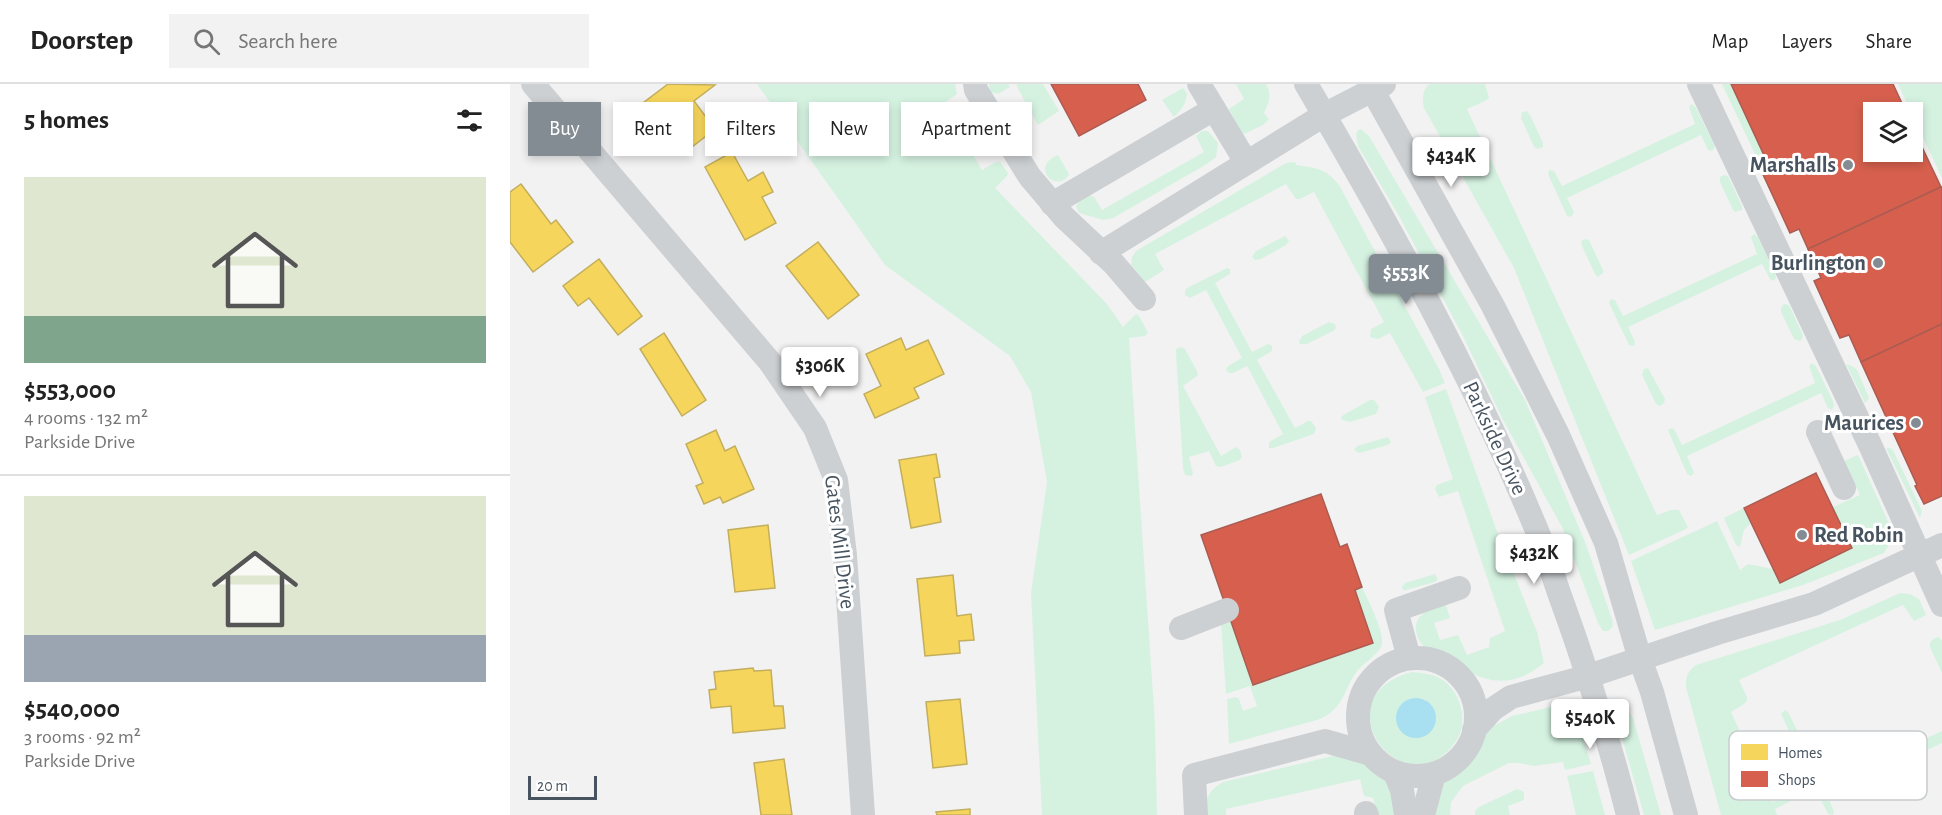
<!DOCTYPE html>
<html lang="en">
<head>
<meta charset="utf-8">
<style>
	body { margin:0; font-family:"Alegreya Sans",sans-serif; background:#f2f2f2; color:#222; height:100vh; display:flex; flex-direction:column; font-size:22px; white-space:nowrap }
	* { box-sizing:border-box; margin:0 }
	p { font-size:20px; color:#767676 }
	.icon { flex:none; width:33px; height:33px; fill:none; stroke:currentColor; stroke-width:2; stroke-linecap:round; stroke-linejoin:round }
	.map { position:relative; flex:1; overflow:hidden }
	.sheet { display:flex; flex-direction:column; background:#fff; width:510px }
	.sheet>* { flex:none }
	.hud { position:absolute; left:18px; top:18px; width:570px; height:54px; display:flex; gap:12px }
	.fabs { position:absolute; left:1353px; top:18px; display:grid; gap:12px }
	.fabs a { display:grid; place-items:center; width:60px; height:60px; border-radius:0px; background:#fff; box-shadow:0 3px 9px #0003; font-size:30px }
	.scale { position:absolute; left:18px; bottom:15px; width:69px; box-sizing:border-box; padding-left:6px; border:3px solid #475460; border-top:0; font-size:16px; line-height:21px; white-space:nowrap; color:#475460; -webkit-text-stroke:4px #fff; paint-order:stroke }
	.price { position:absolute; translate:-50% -51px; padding:0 14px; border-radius:6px; background:#fff; color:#222; font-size:20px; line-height:39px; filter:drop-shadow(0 2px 3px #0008) }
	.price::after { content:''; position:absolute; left:50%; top:36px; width:18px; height:14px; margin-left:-9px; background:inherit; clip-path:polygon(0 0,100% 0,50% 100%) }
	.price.current { background:#838b93; color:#fff }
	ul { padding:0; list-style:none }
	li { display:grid; align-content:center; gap:12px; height:318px; padding:0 24px }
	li+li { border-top:2px solid #e0e0e0 }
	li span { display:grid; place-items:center; height:186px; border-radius:0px; color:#555 }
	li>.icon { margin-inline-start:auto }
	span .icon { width:108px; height:108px; fill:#fffc; stroke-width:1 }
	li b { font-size:26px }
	h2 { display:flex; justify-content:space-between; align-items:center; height:72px; padding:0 24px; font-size:26px }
	.tag { padding:0 21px; border-radius:0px; background:#fff; box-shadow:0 3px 9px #0003; font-size:21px; line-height:54px }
	.tag.current { background:#838b93; color:#fff }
	header { display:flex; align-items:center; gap:36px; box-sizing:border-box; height:84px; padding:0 30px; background:#fff; border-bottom:2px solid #e0e0e0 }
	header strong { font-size:28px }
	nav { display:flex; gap:33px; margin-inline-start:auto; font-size:21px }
	.search { width:420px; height:54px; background:#f2f2f2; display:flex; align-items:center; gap:15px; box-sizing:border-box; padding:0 21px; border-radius:0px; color:#767676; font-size:22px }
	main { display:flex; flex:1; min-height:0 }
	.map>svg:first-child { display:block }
</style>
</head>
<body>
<header>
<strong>Doorstep</strong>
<div class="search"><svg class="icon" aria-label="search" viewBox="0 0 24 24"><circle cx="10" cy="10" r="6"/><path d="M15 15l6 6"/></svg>Search here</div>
<nav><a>Map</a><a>Layers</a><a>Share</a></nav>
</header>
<main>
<section class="sheet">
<h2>5 homes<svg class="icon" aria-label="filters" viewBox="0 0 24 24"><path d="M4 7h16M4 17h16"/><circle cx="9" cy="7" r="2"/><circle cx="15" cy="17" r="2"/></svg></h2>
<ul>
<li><span style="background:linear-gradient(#dfe7d0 75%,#7fa58c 0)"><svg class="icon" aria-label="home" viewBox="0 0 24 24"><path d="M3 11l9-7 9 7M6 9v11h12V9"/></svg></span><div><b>$553,000</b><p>4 rooms · 132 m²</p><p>Parkside Drive</p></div></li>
<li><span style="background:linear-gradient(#dfe7d0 75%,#9aa5b1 0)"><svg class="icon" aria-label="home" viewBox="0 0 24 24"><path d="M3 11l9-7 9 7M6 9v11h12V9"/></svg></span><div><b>$540,000</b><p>3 rooms · 92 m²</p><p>Parkside Drive</p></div></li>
</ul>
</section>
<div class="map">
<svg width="1432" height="731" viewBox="0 0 1432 731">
	<rect width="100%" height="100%" fill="#f2f2f2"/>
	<g fill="#d5f2e1" fill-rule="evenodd">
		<path d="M247 0H445L447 10 433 20 472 86 486 78H490L498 89 497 92 485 104 597 220 613 243 626 230 629 232 638 249 635 252 619 254 645 640 647 731H532L521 509 537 398 521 308 500 272 375 181Z"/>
		<path d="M479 0H498L500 3 488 10 480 8Z"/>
		<path d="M508 0H533L549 27 528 41 506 1Z"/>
		<path d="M726 0H756C762 11 759 19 754 29L759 35 753 41 734 50 730 47 719 25 734 15Z"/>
		<path d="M919 0H975L979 14 975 17 957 25 1147 431 1161 426H1169L1178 443 1176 445 1119 471 1004 184 914 24C912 15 912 7 919 0Z"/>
		<path d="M1212 0H1221L1258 80 1251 83Z"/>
		<path d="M1388 0H1432V94Z"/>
		<path d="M673 4 677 9C676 20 672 25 664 33L652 16Z"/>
		<path d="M1182 20 1186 24 1203 58 1205 63 1202 67 1198 66 1191 51 1057 114 1064 128 1061 133 1057 132 1038 90 1039 86 1044 87 1052 102 1185 40 1179 23Z"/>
		<path d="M1017 27 1021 33 1033 59V63L1028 65 1024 63 1011 34 1012 28Z"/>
		<path d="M851 45 859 52 1015 316 1075 458 1102 535 1103 542 1098 547H1093L1088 539 1053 445 993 336 952 250 889 132 848 62 846 50 848 46Z"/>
		<path d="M692 47H698L708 59 706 73 697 80 603 134 593 136 569 129 566 122 568 119 578 111 584 113 592 126 694 68 686 52Z"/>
		<path d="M548 71 559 90C548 111 518 83 548 71Z"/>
		<path d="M785 78 786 81C806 84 816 84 829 101L929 285 935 299 913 308 880 249 868 255 860 253 861 245 874 238 804 108 790 115H786L776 100 645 170 654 186 635 198 621 181 622 173 626 167 776 79Z"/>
		<path d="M1214 91 1218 92 1232 122V126L1225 128 1223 126 1210 98V93Z"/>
		<path d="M1244 150 1248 153 1265 187 1266 193 1264 197 1260 195 1252 180 1118 243 1125 258 1124 262 1119 261 1099 219 1101 215 1105 216 1113 232 1247 170 1241 153Z"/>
		<path d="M775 152 779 157 776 161 751 175 745 176 742 173 746 167Z"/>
		<path d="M1074 155 1079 156 1093 186V189L1088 193 1085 190 1072 162 1071 158Z"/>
		<path d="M717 184 720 185V190L705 199 742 268 758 260 762 262V267L747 276 785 344 798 337H801L806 344 804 350 763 364H759V358L773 350 737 282 723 289H719L716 286 718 282 732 274 696 206 680 214 675 211V206L677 204Z"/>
		<path d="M1274 220 1279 221 1293 251 1292 255 1290 257 1284 255 1271 228V224Z"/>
		<path d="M819 238 825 240 826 244 823 247 797 260H790L789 258 792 252Z"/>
		<path d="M671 263 675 265 688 289 687 292 673 302 711 372 726 363 730 366 732 373 730 376 710 383 706 382 699 367 679 373 683 389 682 392 675 391 673 384 666 269V265Z"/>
		<path d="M1302 279 1306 282 1323 317 1324 322 1322 326 1318 324 1311 309 1177 372 1184 389 1181 392 1177 390 1158 346 1162 344 1164 345 1172 361 1305 299 1299 282Z"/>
		<path d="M1336 280 1344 283 1347 286 1358 311 1359 315 1355 319Z"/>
		<path d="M1138 284 1155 315 1154 319 1150 322 1146 320 1132 291 1134 285Z"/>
		<path d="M936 305 988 450 1027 548 1034 579C1008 600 985 602 957 587 950 583 944 577 937 573 931 570 922 569 916 564 905 555 901 538 914 529 920 524 929 523 936 521L940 534 924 539 930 556 948 551 957 571 979 563 980 554 995 547 948 407 929 413 925 405 927 401 943 395 915 313Z"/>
		<path d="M860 316H864L869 323 866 330 840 338 832 336 831 333 835 330Z"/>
		<path d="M878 353 881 358 878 361 849 369 844 366 847 362Z"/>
		<path d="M1376 364H1380L1383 366 1412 427 1410 434Z"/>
		<path d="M1348 371 1382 446 1381 457 1374 469 1293 501 1145 546 1121 477 1207 437 1230 486 1238 480 1263 485 1342 464 1323 423 1350 411 1334 377Z"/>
		<path d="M1234 424 1241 439 1234 446 1230 463 1226 461 1214 434Z"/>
		<path d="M925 490 928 495 925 498 896 506H893L892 503 895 499Z"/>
		<path d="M852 503C858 517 874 546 872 560 871 568 853 580 847 587 833 607 833 627 807 636L719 660 717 615 726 613 729 615 733 627 747 622 740 602 716 610 711 539 720 535 743 601 863 559 845 506Z"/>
		<path d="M1390 509 1400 510 1409 515 1416 531 1404 537 1393 521 1229 596C1239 619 1243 615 1221 628L1262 718 1281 712V717L1265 725 1267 731H1211L1176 603C1175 593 1178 587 1186 581L1330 536Z"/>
		<path d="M1428 553 1432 556V589L1420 563C1419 557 1423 555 1428 553Z"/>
		<path d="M902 588C913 589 924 590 933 596 951 609 959 638 946 657 895 731 807 613 902 588ZM914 615 923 623 926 636 890 645 886 632Z"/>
		<path d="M1049 621 1063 623 1081 680 1055 686 1053 678 1024 682 1009 679H999L953 702 941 718 940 731H922L932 700 950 688 980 644 1002 632Z"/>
		<path d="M1110 624 1118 626 1123 634 1151 731H1134L1108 640V628Z"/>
		<path d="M1275 626 1278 628 1292 656 1290 662H1287L1285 660 1271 630Z"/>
		<path d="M1432 647V659L1318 713 1324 728 1323 731 1318 730 1300 693V687H1306L1314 702Z"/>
		<path d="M827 671 848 676 886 699 889 731H868L863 714 854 712 850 695 716 725V731H695C697 713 697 708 713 698Z"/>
		<path d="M1083 687 1095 731H1066L1057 692Z"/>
		<path d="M1007 705 1014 708V716L998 722 1000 731H965V727L969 723Z"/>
	</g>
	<circle fill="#a8e0f1" cx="906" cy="634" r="20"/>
	<g fill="#f6d55c" stroke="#c2ae5d" stroke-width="1.5">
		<path d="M158 0 205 1 184 17 205 45 173 70 133 19Z"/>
		<path d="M222 68 238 97 253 88 263 108 252 113 266 139 235 156 195 83Z"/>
		<path d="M11 100 41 140 46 136 63 158 23 188 0 158V108Z"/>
		<path d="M308 158 349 211 318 235 276 182Z"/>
		<path d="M89 175 132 232 108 251 79 214 68 222 53 202Z"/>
		<path d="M154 249 196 316 172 332 130 265Z"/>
		<path d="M391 254 396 266 418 256 434 290 404 304 409 314 365 334 354 310 371 302 356 270Z"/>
		<path d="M206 346 215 367 225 362 244 405 213 419 210 413 194 420 186 402 193 399 176 360Z"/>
		<path d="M426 370 430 393 424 394 431 438 401 444 389 376Z"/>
		<path d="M258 441 265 504 225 508 218 446Z"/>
		<path d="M443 491 447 532 461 530 464 556 449 557 450 569 415 572 407 495Z"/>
		<path d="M243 584 244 587 261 586 264 622H273L275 644 223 649 221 622 201 624 199 606 206 605 204 588Z"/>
		<path d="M450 615 457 680 423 684 416 618Z"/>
		<path d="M274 675 282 731H251L244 679Z"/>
		<path d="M460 725V731H427L426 728Z"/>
	</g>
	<g fill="#d6604d" stroke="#ab5c53" stroke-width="1.5">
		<path d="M541 0H628L636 16 569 52Z"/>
		<path d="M1221 0H1383L1396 28H1364V68H1402V42L1431 103 1298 165 1289 145 1280 149 1250 84 1258 80Z"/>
		<path d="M1431 103H1432V240L1351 278 1339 251 1330 254 1304 197 1311 194 1298 165Z"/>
		<path d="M1432 240V412L1414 420 1405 402 1407 401 1351 278Z"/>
		<path d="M1306 389 1342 464 1270 499 1234 424Z"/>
		<path d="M811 410 830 463 837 460 852 503 845 506 863 559 743 601 691 451Z"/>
	</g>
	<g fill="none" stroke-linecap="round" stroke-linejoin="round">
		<g stroke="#cdd0d3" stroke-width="24">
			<path d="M23 0 260 278 305 344 326 396 335 471 353 731"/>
			<path d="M465 0 466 6 520 93 554 133 604 180 634 215"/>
			<path d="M689 0 736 78"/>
			<path d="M796 0C880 143 961 289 1025 442 1034 463 1041 485 1048 506 1075 580 1099 655 1118 731"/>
			<path d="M859 0 983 222 1048 351 1096 459 1130 575 1142 608 1176 731"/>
			<path d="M1189 0 1361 363 1432 521"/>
			<path d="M542 120 704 25"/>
			<path d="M591 169 814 31 874 0"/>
			<path d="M1308 348 1334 404"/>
			<path d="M671 544 717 526"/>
			<path d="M899 574 886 526 949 504"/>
			<circle cx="907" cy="633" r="59"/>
			<path d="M964 646 983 625 1001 613 1079 592 1207 549 1304 520 1432 461"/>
			<path d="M885 689 892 706 896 731"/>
			<path d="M856 729 857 731"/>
			<path d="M686 731 684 691 815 657 861 670"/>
			<path d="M913 731 924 690"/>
		</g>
	</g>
	<g fill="#838b93" stroke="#fff" stroke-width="2">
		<circle cx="1338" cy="81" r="6"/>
		<circle cx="1368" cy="179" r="6"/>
		<circle cx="1406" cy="339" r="6"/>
		<circle cx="1292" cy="451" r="6"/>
	</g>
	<g text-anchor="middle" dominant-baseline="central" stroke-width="6" stroke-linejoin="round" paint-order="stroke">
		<g font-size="22" font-weight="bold" fill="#475460" stroke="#fff" text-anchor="end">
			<text x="1326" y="81">Marshalls</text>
			<text x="1356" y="179">Burlington</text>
			<text x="1394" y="339">Maurices</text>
			<text x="1304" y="451" text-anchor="start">Red Robin</text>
		</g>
		<g font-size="22" fill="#475460" stroke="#fff">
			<text transform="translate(985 354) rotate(65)">Parkside Drive</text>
			<text transform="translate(330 458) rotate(83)">Gates Mill Drive</text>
		</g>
	</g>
	<rect x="1219" y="647" width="198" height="69" rx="9" fill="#fff" stroke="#c8cccf" stroke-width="1.5"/>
	<rect x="1231" y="660" width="27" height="16" fill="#f6d55c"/>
	<rect x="1231" y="687" width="27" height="16" fill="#d6604d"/>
	<g font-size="16" fill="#475460">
		<text x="1268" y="674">Homes</text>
		<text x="1268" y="701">Shops</text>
	</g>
</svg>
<div class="fabs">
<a><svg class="icon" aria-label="layers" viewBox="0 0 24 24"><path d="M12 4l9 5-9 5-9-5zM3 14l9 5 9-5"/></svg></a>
</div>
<div class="scale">20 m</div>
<b class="price" style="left:941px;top:104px">$434K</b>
<b class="price current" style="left:896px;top:221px">$553K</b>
<b class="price" style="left:310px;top:314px">$306K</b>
<b class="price" style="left:1024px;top:501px">$432K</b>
<b class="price" style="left:1080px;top:666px">$540K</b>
<div class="hud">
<a class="tag current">Buy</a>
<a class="tag">Rent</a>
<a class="tag">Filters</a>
<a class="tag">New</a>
<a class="tag">Apartment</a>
</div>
</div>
</main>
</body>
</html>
